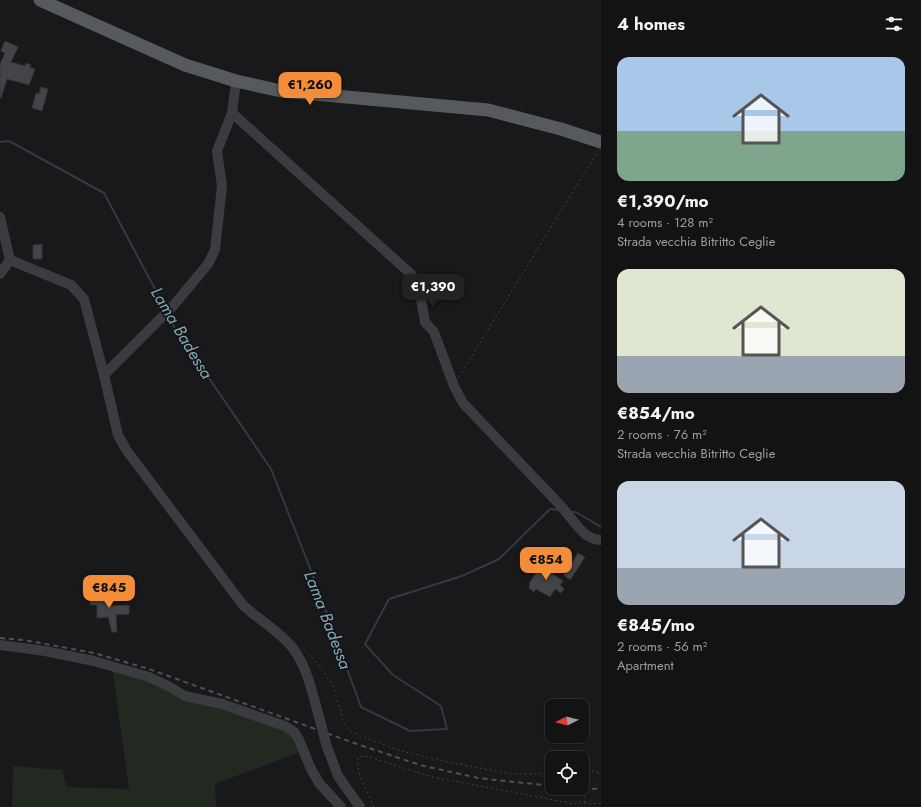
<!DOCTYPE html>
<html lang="en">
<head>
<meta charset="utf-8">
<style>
	body { margin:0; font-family:Jost,sans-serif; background:#202022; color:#f1f3f6; height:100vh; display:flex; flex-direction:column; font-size:15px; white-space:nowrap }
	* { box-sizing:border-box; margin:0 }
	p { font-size:13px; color:#9d9ea0 }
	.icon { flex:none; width:22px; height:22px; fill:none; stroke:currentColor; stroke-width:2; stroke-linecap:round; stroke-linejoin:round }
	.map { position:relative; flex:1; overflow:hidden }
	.side { display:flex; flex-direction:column; background:#131314; width:320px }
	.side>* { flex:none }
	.needle { width:26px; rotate:264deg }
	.controls { position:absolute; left:545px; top:699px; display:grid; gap:8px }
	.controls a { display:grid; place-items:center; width:44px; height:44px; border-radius:8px; background:#131314; box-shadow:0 1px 3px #0004,0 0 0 1px #323234; font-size:20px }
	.price { position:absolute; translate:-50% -34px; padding:0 9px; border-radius:8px; background:#f38d38; color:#111; font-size:13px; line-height:26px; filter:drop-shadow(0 1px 2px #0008) }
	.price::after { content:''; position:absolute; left:50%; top:24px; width:12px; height:9px; margin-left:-6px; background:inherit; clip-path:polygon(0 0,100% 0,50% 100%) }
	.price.active { background:#222; color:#fff }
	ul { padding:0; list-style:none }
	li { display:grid; align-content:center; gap:8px; height:212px; padding:0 16px }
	li span { display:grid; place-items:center; height:124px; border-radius:12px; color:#555 }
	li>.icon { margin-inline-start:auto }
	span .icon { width:72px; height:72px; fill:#fffc; stroke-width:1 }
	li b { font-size:17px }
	h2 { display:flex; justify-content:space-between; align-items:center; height:48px; padding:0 16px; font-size:17px }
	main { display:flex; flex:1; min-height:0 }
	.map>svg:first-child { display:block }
</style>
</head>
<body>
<main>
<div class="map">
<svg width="601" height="807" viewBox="0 0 601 807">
	<rect width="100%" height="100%" fill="#19191b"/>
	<path fill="#212920" d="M112 666 294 732 303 751 215 784 216 807H12L13 766 62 770 67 787 129 789Z"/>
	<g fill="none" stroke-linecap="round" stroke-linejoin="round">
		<g stroke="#2e3b3f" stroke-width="2">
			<path d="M0 142 9 141 104 193 165 308"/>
			<path d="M169 316 174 327 271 469 310 568 361 707 410 731 447 729 441 706 393 675 365 644 389 599 462 576 499 559 550 509 560 510"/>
			<path d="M570 512H576L601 527"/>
		</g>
	</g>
	<g fill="#434448" stroke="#333437">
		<path d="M5 41 18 47 11 62 25 66 26 63 31 65 30 68 35 69 29 85 7 79 1 98H0V64L5 53 1 51Z"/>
		<path d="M41 87 48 89 42 111 32 108 36 93 39 94Z"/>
		<path d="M42 244V259H33V245Z"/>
		<path d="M578 553 585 557 570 580 564 575Z"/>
		<path d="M545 562 551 566 548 571 563 581 560 585 564 589 561 593 555 589 550 597 536 589 534 592 529 588 530 585 529 584 541 565 542 566Z"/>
		<path d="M102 590H107V598H111L112 606 129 605V614L116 615 117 632H112L108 617 97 618V605H90V597H102Z"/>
	</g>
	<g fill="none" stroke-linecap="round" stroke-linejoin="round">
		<g stroke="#404347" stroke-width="1" stroke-dasharray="2 3" stroke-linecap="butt">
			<path d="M459 377 598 151"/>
			<path d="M305 650 322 669 333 686 344 723 350 731 363 737 401 751 453 763 511 774H552"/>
			<path d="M584 771 585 803"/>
			<path d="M582 772 593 771 601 773"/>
			<path d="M374 807C369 794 355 772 358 758L362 756 370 757 432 777 575 804 582 802 590 804 601 803"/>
		</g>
		<g stroke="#3a3c40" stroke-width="10">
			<path d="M232 113 411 274 419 287 425 322 434 332 454 386 463 403 561 506 579 528 586 535 594 539 601 540"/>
			<path d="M0 217 10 260 0 274"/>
			<path d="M10 260 71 285 84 299 104 375 118 435 127 451 243 605C259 620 278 630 292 647 308 667 314 700 321 724"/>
			<path d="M104 375 173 306 208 264 215 250 222 186 217 151 232 113 236 81"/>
			<path d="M0 645 45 651 94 661 149 677 168 686 185 696 222 704 285 726 294 732 299 740 311 769 319 783 341 807"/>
			<path d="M326 744 338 776 360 807"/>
		</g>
		<path stroke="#565a5f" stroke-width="13" d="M40 0 185 65 236 81 281 91 488 110 561 129 601 142"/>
		<g stroke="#4d5055" stroke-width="2" stroke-dasharray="5 4" stroke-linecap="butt">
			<path d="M0 638 24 640 94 653 149 669 354 743 420 765 478 778 552 786"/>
			<path d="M574 788 601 789"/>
		</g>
		<path stroke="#3a3c40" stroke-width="10" d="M321 724 326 744"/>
	</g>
	<g text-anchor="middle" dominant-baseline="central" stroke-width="3.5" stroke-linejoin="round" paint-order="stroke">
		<g font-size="17" font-style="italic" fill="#82a8b5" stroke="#141416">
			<text transform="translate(182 333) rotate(59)">Lama Badessa</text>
			<text transform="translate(328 620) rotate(69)">Lama Badessa</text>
		</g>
	</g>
</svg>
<div class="controls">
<a><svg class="needle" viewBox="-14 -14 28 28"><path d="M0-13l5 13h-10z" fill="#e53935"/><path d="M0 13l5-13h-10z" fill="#9d9ea0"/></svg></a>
<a><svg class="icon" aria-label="locate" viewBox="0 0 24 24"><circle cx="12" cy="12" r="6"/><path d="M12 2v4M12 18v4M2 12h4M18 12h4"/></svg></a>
</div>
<b class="price" style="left:310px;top:106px">€1,260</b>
<b class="price active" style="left:433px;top:308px">€1,390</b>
<b class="price" style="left:546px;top:581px">€854</b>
<b class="price" style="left:109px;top:609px">€845</b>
</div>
<section class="side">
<h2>4 homes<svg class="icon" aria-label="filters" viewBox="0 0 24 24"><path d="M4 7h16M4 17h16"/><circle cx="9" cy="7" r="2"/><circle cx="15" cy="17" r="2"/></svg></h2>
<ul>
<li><span style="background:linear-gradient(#a9c7e8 60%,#7fa58c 0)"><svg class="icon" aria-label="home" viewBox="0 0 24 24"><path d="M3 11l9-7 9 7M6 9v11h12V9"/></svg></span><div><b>€1,390/mo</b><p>4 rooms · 128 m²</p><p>Strada vecchia Bitritto Ceglie</p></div></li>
<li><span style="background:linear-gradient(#dfe7d0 70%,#9aa5b1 0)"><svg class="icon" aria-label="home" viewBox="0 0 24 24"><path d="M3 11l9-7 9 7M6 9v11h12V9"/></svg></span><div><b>€854/mo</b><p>2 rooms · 76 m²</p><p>Strada vecchia Bitritto Ceglie</p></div></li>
<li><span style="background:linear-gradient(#c9d6e8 70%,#9aa5b1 0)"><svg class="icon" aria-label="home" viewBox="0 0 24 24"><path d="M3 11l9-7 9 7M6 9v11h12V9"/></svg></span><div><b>€845/mo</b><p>2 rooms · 56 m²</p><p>Apartment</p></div></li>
</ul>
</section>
</main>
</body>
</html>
